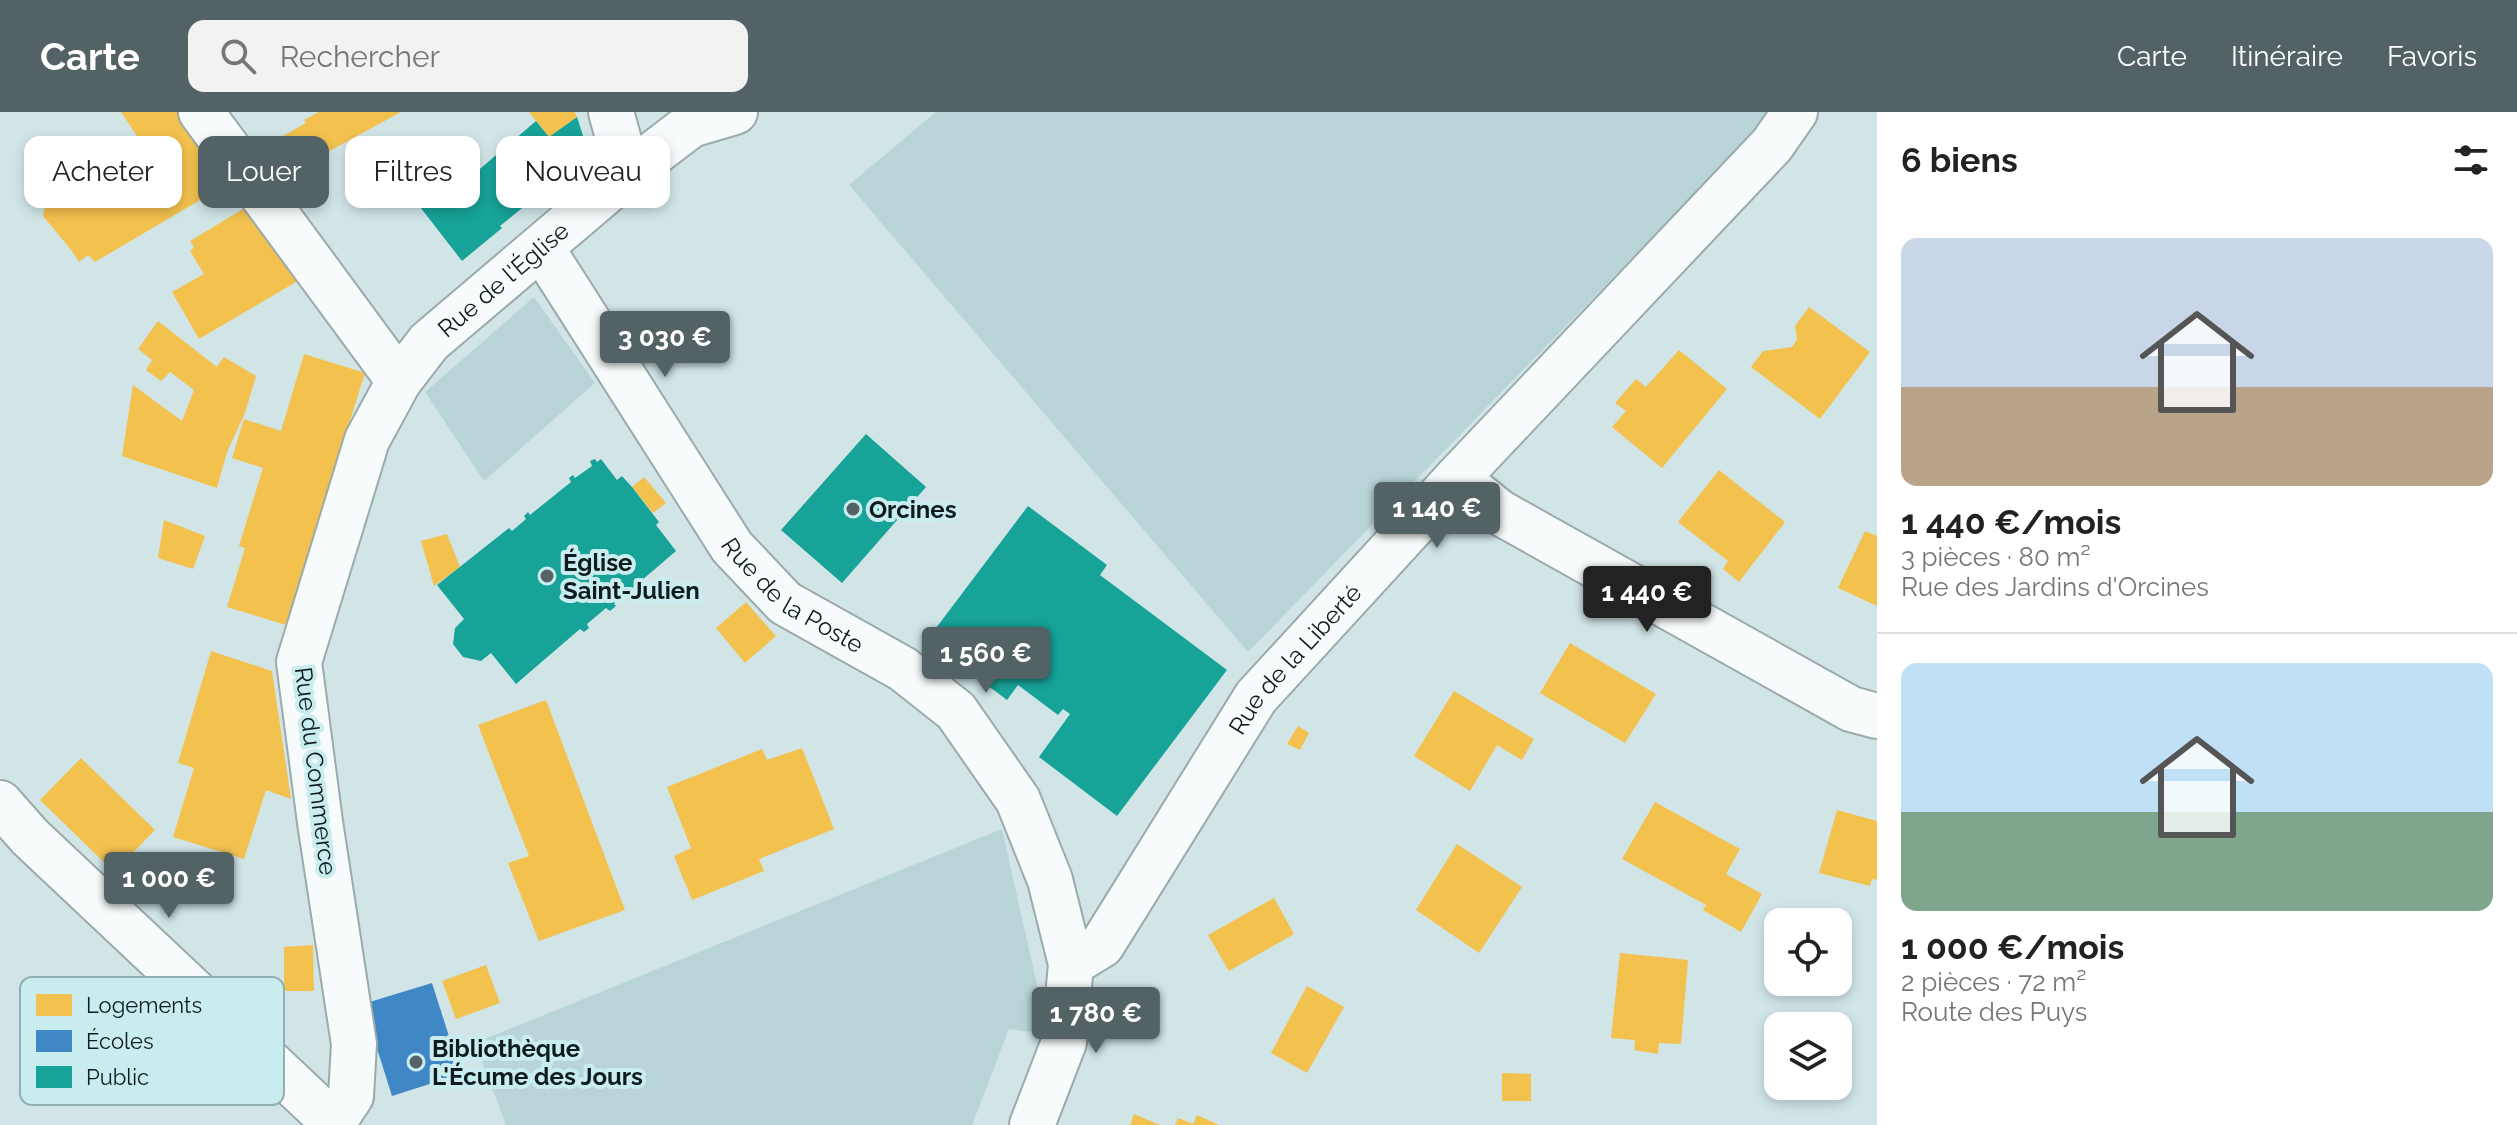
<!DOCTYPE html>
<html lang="fr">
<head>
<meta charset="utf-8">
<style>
	body { margin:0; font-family:Raleway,sans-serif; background:#f2f2f2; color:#222; height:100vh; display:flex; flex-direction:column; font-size:30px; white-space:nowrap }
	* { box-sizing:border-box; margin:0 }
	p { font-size:26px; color:#767676 }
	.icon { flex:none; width:44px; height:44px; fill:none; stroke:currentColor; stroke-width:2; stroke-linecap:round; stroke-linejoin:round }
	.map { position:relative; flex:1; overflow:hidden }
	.sheet { display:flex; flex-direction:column; background:#fff; width:640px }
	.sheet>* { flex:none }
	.guide { position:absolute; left:24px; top:24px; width:760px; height:72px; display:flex; gap:16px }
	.fabs { position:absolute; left:1764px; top:796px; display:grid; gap:16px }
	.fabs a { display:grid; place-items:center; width:88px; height:88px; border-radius:16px; background:#fff; box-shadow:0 4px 12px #0003; font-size:40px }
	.price { position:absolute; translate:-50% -68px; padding:0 18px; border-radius:8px; background:#536264; color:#fff; font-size:26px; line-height:52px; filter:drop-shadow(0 2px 4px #0008) }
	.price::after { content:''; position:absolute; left:50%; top:48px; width:24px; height:18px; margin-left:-12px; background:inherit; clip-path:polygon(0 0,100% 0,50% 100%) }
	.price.selected { background:#222; color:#fff }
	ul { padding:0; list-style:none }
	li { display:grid; align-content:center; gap:16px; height:424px; padding:0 24px }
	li+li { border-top:2px solid #e0e0e0 }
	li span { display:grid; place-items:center; height:248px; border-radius:16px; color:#555 }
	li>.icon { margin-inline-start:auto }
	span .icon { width:144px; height:144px; fill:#fffc; stroke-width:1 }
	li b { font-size:34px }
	h2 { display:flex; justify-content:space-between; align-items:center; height:96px; padding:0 24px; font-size:34px }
	.pill { padding:0 28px; border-radius:16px; background:#fff; box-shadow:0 4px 12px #0003; font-size:28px; line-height:72px }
	.pill.selected { background:#536264; color:#fff }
	header { display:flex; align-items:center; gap:48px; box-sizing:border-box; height:112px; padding:0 40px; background:#536264; color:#fff }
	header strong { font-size:38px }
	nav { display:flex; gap:44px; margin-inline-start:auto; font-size:28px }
	.search { width:560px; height:72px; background:#f2f2f2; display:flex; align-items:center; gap:20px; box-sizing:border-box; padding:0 28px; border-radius:16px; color:#767676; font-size:30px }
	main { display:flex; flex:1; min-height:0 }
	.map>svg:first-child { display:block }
</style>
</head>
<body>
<header>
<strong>Carte</strong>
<div class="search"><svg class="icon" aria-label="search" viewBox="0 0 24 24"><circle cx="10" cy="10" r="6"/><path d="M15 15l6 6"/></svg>Rechercher</div>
<nav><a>Carte</a><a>Itinéraire</a><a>Favoris</a></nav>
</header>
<main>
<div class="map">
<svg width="1877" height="1013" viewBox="0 0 1877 1013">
	<rect width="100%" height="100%" fill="#d1e5e7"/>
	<g fill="#b8d4d6">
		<path d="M936 0H1769L1761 14 1248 540 849 73Z"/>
		<path d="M534 185 595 271 484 369 425 280Z"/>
		<path d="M1002 717 1048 922 1009 917 972 1013H506L475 931Z"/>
	</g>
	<g fill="#f2c14e">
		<path d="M121 0H187L234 68 95 150 88 143 79 150 72 139 43 104 45 95 39 87 48 81V73L66 61 74 65 83 59 89 67 143 33Z"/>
		<path d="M319 0H401L280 66 258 38 306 11 304 8Z"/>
		<path d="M529 0H575L577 5 549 25Z"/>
		<path d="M248 94 301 167 199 227 172 180 204 162 190 139 194 135 190 129Z"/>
		<path d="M1809 195 1870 240 1820 307 1751 255 1763 239 1792 235 1797 227 1795 214Z"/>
		<path d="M158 209 217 255 224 245 256 264 245 301 227 340 217 376 122 344 133 273 182 309 194 278 170 260 161 269 146 258 152 248 138 237Z"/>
		<path d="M1679 238 1727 277 1662 356 1612 315 1626 299 1615 291 1636 267 1646 275Z"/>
		<path d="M304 242 365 261 286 513 227 495 245 436 239 434 263 356 232 346 244 307 281 319Z"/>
		<path d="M1719 358 1785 410 1739 470 1723 457 1728 449 1678 410Z"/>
		<path d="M644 365 666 391 653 401 632 375Z"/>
		<path d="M164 408 205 424 193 457 158 446Z"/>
		<path d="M1865 419 1877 424V494L1838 476Z"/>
		<path d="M447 422 460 455 434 474 421 429Z"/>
		<path d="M746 490 776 524 745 551 716 516Z"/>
		<path d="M1570 531 1656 582 1625 631 1540 581Z"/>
		<path d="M211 539 272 559 291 687 266 678 244 747 173 725 194 656 178 651Z"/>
		<path d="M1454 579 1534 627 1522 648 1497 633 1470 679 1414 644Z"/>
		<path d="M546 588 625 798 539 829 508 751 529 744 478 613Z"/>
		<path d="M1298 614 1309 621 1300 638 1287 632Z"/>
		<path d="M802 636 834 717 759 747 764 759 692 788 674 744 691 736 667 675 762 637 767 648Z"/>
		<path d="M81 646 155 718 114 760 40 688Z"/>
		<path d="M1655 690 1740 737 1726 762 1762 782 1741 820 1703 798 1706 793 1622 747Z"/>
		<path d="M1837 698 1877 709V768L1872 767 1870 774 1819 761Z"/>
		<path d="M1457 732 1522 775 1479 841 1416 798Z"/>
		<path d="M1274 786 1294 822 1229 859 1208 823Z"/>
		<path d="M313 833 314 879H284V835Z"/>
		<path d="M1620 841 1688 848 1681 932 1659 931 1658 942 1634 938 1635 928 1611 926Z"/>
		<path d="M486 853 500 891 456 907 442 869Z"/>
		<path d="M1307 874 1344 895 1307 961 1271 941Z"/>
		<path d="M1502 961 1531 962V989H1502Z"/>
		<path d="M1134 1002 1160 1013H1130Z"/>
		<path d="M1197 1003 1219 1013H1175L1178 1006 1193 1012Z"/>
	</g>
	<path fill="#3f88c5" d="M432 871 461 962 392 984 363 892Z"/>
	<g fill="#17a398">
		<path d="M577 5 589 42 500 114 502 116 462 149 403 73 442 42 443 44 453 36 474 62 536 9 549 25Z"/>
		<path d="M866 322 926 375 842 471 781 418Z"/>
		<path d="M595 347 597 350 601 347 617 368 622 364 632 375 659 410 656 413 676 439 614 492 616 494 610 499 606 496 587 512 589 516 584 520 580 517 516 572 491 541 481 549 463 545 453 532 455 516 464 507 437 473 509 416 512 419 526 407 524 404 528 400 530 403 571 370 569 366 573 363 575 366 592 354 590 349Z"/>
		<path d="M1028 394 1107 453 1100 463 1227 558 1117 704 1039 645 1070 602 1063 597 1058 603 1018 573 1007 588 927 528Z"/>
	</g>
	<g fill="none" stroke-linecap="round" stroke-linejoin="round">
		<g stroke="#9baaab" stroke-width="48">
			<g id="street">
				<path d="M201 0 399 269"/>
				<path d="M611 0 628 61"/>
				<path id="s1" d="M541 135 732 435 785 491 903 557 956 599 1018 688 1050 768 1071 852 1064 930 1032 1013"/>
				<path d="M1457 366 1499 400 1851 597 1877 604"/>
				<path id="s2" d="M1071 852 1102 833 1256 585 1457 366 1772 33 1795 0"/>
				<path id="s3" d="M333 1011 351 984 354 932 320 710 299 550 367 328 399 269 429 230 628 61 691 13 735 0"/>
			</g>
		</g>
		<g stroke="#9baaab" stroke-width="48">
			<path id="secondary" d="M0 691 30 725 336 1013"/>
		</g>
		<use href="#street" stroke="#f8fbfb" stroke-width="44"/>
		<use href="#secondary" stroke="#f8fbfb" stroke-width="44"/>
	</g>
	<g fill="#536264" stroke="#c9ecef" stroke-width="3">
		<circle cx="853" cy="397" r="8"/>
		<circle cx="547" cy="464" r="8"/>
		<circle cx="416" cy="950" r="8"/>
	</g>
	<g text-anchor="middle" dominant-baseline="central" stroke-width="8" stroke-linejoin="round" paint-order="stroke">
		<g font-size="24" fill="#0f1c1e" stroke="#c9ecef">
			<text stroke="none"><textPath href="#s3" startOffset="916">Rue de l'Église</textPath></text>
			<text stroke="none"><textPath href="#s1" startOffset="434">Rue de la Poste</textPath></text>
			<text stroke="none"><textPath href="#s2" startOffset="382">Rue de la Liberté</textPath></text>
			<text transform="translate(316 659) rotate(83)">Rue du Commerce</text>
		</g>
		<g font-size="24" font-weight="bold" fill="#0f1c1e" stroke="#c9ecef" text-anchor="start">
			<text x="869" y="397">Orcines</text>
			<text x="563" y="450">Église<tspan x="563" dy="28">Saint-Julien</tspan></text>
			<text x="432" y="936">Bibliothèque<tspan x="432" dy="28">L'Écume des Jours</tspan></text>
		</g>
	</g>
	<rect x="20" y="865" width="264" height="128" rx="12" fill="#c9ecef" stroke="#91aeb0" stroke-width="2"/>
	<rect x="36" y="882" width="36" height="22" fill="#f2c14e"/>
	<rect x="36" y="918" width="36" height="22" fill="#3f88c5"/>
	<rect x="36" y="954" width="36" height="22" fill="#17a398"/>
	<g font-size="22" fill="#0f1c1e">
		<text x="86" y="901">Logements</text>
		<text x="86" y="937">Écoles</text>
		<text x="86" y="973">Public</text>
	</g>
</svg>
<div class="fabs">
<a><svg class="icon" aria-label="locate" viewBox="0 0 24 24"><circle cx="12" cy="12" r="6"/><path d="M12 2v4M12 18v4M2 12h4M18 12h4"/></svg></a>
<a><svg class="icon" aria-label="layers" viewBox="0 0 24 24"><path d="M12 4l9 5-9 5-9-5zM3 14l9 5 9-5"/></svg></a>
</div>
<b class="price" style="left:665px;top:267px">3 030 €</b>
<b class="price" style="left:1437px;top:438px">1 140 €</b>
<b class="price selected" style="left:1647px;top:522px">1 440 €</b>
<b class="price" style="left:986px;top:583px">1 560 €</b>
<b class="price" style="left:169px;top:808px">1 000 €</b>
<b class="price" style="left:1096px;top:943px">1 780 €</b>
<div class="guide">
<a class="pill">Acheter</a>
<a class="pill selected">Louer</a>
<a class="pill">Filtres</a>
<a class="pill">Nouveau</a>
</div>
</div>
<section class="sheet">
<h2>6 biens<svg class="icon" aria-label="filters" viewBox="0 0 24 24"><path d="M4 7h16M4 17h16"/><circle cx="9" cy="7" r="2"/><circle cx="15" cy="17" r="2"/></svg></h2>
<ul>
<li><span style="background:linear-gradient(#c9d6e8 60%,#b9a48a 0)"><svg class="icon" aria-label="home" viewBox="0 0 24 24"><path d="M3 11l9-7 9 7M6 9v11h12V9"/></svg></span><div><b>1 440 €/mois</b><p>3 pièces · 80 m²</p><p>Rue des Jardins d'Orcines</p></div></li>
<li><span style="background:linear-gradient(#bfe0f5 60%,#7fa58c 0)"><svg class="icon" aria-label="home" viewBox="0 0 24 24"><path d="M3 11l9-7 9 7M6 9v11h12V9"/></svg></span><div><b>1 000 €/mois</b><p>2 pièces · 72 m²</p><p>Route des Puys</p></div></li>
</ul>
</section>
</main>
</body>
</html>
